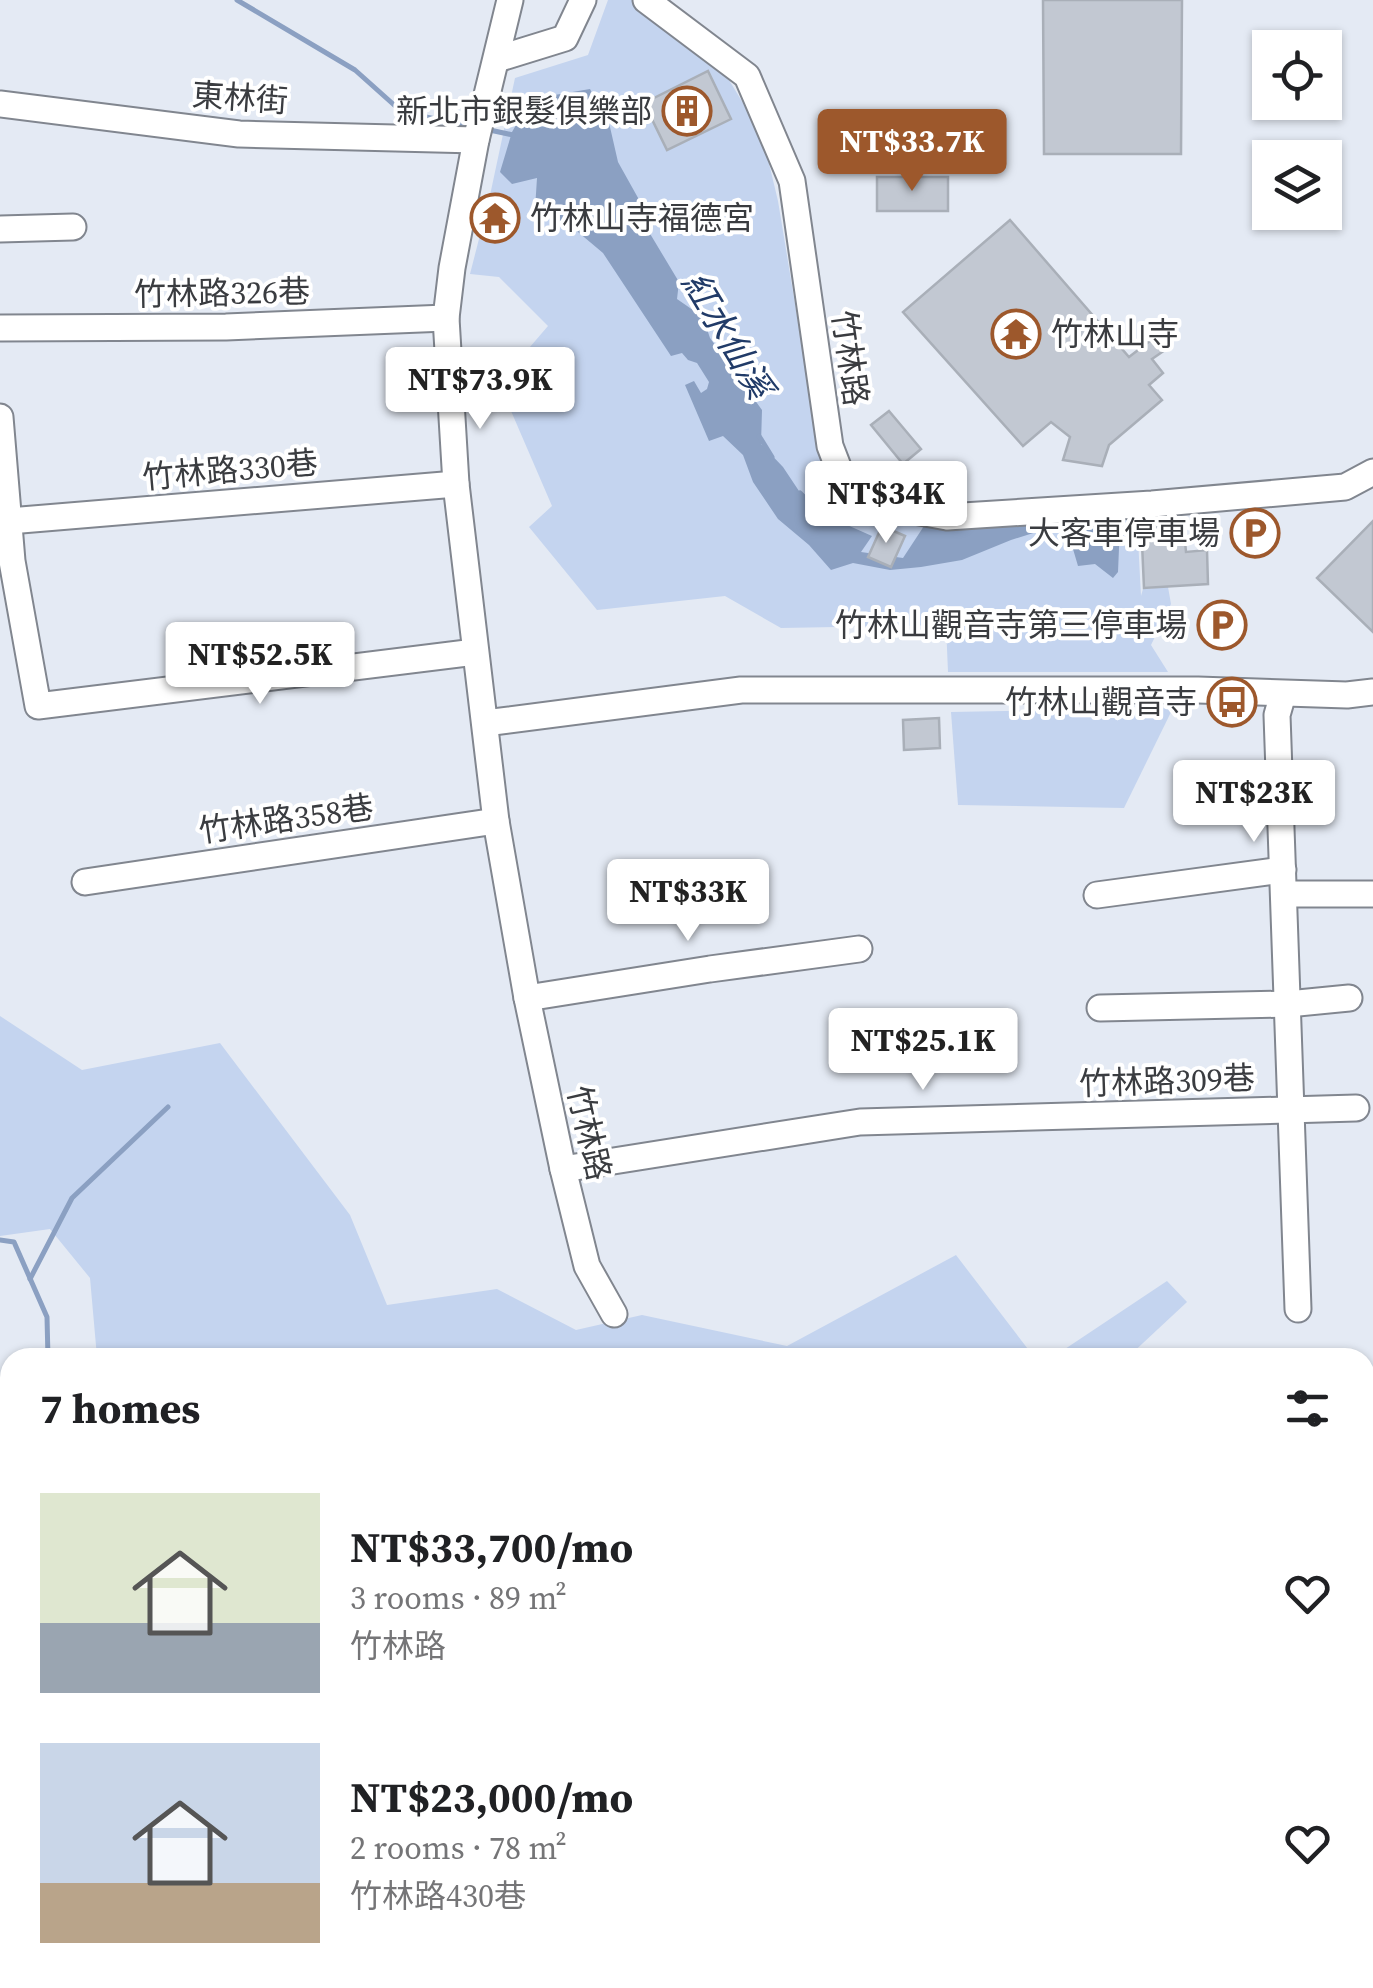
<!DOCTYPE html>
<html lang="en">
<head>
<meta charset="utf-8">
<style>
	body { margin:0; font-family:"Source Serif 4","Noto Sans TC",serif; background:#f6f6f6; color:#202124; height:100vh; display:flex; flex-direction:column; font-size:38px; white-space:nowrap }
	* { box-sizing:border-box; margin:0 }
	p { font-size:32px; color:#757577 }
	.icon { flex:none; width:55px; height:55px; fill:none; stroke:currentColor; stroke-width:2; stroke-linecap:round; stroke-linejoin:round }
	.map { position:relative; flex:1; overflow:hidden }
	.drawer { position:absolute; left:0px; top:1348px; width:1375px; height:642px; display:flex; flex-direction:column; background:#fff; border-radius:30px 30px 0 0; box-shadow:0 2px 8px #0004 }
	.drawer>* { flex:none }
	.buttons { position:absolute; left:1252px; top:30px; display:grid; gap:20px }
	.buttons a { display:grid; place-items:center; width:90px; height:90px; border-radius:0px; background:#fff; box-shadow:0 2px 8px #0004; font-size:50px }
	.price { position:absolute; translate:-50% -85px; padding:0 22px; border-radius:10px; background:#fff; color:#222; font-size:32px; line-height:65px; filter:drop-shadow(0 2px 5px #0008) }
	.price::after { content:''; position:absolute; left:50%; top:60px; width:30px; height:22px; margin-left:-15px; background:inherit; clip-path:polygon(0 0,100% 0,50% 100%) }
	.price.active { background:#9d582c; color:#fff }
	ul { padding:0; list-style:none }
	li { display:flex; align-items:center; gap:30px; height:250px; padding:0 40px }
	li span { display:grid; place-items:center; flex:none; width:280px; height:200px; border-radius:0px; color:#555 }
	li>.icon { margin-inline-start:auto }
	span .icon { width:120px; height:120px; fill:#fffc; stroke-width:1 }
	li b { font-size:42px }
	h2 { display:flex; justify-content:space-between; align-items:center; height:120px; padding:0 40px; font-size:42px }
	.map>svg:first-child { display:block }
</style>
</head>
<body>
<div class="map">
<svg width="1373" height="1988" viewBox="0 0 1373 1988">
	<rect width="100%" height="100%" fill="#e4eaf4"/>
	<g fill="#c4d4ef">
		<path d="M608 0H644L715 57 743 103 767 155 778 201 817 437 831 479 968 526 1137 520 1141 596 1143 589 1168 587 1171 604 1151 645 1168 672H948L946 625 781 628 725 596 597 610 529 527 552 506 499 383 548 326 499 277 470 274 489 200 515 78 588 55Z"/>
		<path d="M1173 708 1124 808 958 805 951 712Z"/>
		<path d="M0 1016 82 1070 220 1043 350 1215 387 1305 497 1289 576 1330 642 1315 787 1346 956 1255 1034 1357H97L90 1278 50 1229 0 1236Z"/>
		<path d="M1167 1281 1187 1302 1128 1357H1053Z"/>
		<path d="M0 1435 10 1457V1980H1032L1034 1988H0Z"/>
		<path d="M1373 1518V1652L1365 1655V1520Z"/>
	</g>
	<path fill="#8ba0c2" d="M590 89 610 127 618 162 642 205 629 213 635 227H646L679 282 677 299 703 317 710 338 762 410 761 444 783 467 811 509 872 536 861 552 903 558 924 526C989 526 1054 520 1120 524L1118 572 1113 578 1095 564 1078 566 1068 532 1049 528 1011 540 962 560 921 567 890 570 853 563 831 570 809 545 778 519 753 482 743 455 723 436 709 441 685 385 694 381 701 393 707 389 709 382 697 363 688 360 682 353 671 356 603 253 578 232 535 209 537 178 512 184 500 172 512 132 531 99Z"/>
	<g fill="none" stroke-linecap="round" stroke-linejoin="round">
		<g stroke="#8ba0c2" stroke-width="5">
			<path d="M237 0 355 70 402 112 469 126"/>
			<path d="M485 129 513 135"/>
			<path d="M759 436 772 457"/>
			<path d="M800 493 824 517"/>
			<path d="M0 1240 14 1242 47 1317 48 1358"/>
			<path d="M30 1279 72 1198 168 1107"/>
			<path d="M1365 1649 1373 1639"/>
		</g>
	</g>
	<g fill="#c2c8d2" stroke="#a9afb8" stroke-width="2.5">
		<path d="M1043 0H1182L1181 154H1044Z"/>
		<path d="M708 71 731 119 667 150 644 103Z"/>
		<rect x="877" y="177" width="71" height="34"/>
		<path d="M1010 220 1129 357 1155 337 1165 350 1152 359 1163 373 1149 385 1162 400 1109 445 1102 466 1063 460 1070 437 1051 422 1023 446 903 312Z"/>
		<path d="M889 411 921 449 903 464 871 425Z"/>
		<path d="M1183 518 1186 552 1207 550 1208 584 1144 588 1142 543 1149 542 1147 521Z"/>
		<path d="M1373 521V632L1317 578Z"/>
		<path d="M882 526 905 536 891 567 868 557Z"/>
		<path d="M939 718 940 748 904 750 903 720Z"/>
	</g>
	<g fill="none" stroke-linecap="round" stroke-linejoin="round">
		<g stroke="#81868f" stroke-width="29">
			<g id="minor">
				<path d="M510 0 476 140 452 268 446 318 456 484 496 821 527 998 563 1169 587 1266 614 1314"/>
				<path d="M646 0 747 76 792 181 830 446 840 472 876 504 947 517 1152 504 1345 487 1373 472"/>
				<path d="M497 59 565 38 583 0"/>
				<path d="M0 104 239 134 476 140"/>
				<path d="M0 229 73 227"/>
				<path d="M0 328 226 327 446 318"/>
				<path d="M0 417 12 561 38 706 475 652"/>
				<path d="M9 521 456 484"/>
				<path d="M1283 694 1277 715 1298 1309"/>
				<path d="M485 723 741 690H1198L1347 695 1373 692"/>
				<path d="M85 882 496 821"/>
				<path d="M1284 894H1373"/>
				<path d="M1097 895 1283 870"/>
				<path d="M527 998 710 969 859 949"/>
				<path d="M1100 1008 1288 1004 1349 998"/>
				<path d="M563 1169 860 1122 1356 1108"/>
			</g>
		</g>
		<use href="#minor" stroke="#fff" stroke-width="25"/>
	</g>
	<defs>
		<g id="building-ring" transform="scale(2.5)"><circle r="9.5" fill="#fff" stroke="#9d582c" stroke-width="1.5"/><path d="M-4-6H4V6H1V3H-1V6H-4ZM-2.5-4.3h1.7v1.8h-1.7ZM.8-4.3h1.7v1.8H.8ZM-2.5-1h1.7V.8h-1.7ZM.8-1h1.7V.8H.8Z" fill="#9d582c"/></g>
		<g id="temple-ring" transform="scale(2.5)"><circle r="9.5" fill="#fff" stroke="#9d582c" stroke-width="1.5"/><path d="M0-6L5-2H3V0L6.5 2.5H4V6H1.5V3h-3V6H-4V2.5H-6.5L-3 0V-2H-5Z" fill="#9d582c"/></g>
		<g id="parking-ring" transform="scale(2.5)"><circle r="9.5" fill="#fff" stroke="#9d582c" stroke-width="1.5"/><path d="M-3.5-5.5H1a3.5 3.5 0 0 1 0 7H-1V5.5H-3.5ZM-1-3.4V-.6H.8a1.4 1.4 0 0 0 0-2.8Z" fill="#9d582c"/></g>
		<g id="bus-ring" transform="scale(2.5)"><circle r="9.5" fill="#fff" stroke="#9d582c" stroke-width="1.5"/><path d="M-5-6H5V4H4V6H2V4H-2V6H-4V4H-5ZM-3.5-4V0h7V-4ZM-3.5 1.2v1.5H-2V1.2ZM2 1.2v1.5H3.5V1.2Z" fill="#9d582c"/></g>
	</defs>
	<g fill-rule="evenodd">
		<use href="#building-ring" x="687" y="111"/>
		<use href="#temple-ring" x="495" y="218"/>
		<use href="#temple-ring" x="1016" y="334"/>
		<use href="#parking-ring" x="1255" y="533"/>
		<use href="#parking-ring" x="1222" y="625"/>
		<use href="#bus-ring" x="1232" y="702"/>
	</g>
	<g text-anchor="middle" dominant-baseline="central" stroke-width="8" stroke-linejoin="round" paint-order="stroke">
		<g font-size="32" fill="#3a3c40" stroke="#fff">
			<text transform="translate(240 98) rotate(4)">東林街</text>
			<text transform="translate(222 293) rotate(-1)">竹林路326巷</text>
			<text transform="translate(850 358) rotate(82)">竹林路</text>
			<text transform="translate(230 470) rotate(-5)">竹林路330巷</text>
			<text transform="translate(286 819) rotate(-8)">竹林路358巷</text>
			<text transform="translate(1167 1081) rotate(-2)">竹林路309巷</text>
			<text transform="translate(589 1133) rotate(77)">竹林路</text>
		</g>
		<g font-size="32" fill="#3a3c40" stroke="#fff" text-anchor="end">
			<text x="652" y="111">新北市銀髮俱樂部</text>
			<text x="530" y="218" text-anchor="start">竹林山寺福德宮</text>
			<text x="1051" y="334" text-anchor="start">竹林山寺</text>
			<text x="1220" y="533">大客車停車場</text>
			<text x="1187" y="625">竹林山觀音寺第三停車場</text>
			<text x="1197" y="702">竹林山觀音寺</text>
		</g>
		<g font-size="35" font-style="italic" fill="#213b68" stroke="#fff">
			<text transform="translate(727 335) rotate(59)">紅水仙溪</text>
		</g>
	</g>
</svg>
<div class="buttons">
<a><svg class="icon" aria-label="locate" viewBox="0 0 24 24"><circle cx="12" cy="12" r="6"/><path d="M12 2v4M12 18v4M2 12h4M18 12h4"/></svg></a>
<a><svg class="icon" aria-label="layers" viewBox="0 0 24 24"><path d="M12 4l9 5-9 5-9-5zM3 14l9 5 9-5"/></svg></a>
</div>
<b class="price active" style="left:912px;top:194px">NT$33.7K</b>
<b class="price" style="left:480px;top:432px">NT$73.9K</b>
<b class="price" style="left:886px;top:546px">NT$34K</b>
<b class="price" style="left:260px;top:707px">NT$52.5K</b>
<b class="price" style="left:1254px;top:845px">NT$23K</b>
<b class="price" style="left:688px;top:944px">NT$33K</b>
<b class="price" style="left:923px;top:1093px">NT$25.1K</b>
<section class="drawer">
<h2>7 homes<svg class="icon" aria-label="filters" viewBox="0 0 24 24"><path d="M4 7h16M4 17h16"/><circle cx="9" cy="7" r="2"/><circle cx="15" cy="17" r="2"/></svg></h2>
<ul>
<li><span style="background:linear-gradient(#dfe7d0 65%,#9aa5b1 0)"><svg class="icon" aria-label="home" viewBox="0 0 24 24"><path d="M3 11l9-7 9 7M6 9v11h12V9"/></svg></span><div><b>NT$33,700/mo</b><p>3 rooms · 89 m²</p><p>竹林路</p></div><svg class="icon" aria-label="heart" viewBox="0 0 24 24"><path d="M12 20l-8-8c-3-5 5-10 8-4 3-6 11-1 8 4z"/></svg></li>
<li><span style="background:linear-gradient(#c9d6e8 70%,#b9a48a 0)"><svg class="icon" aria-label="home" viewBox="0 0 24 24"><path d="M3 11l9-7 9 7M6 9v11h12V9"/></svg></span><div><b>NT$23,000/mo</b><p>2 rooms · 78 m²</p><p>竹林路430巷</p></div><svg class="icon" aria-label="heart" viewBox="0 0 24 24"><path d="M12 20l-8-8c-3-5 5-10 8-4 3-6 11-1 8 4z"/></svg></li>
</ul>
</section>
</div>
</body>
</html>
